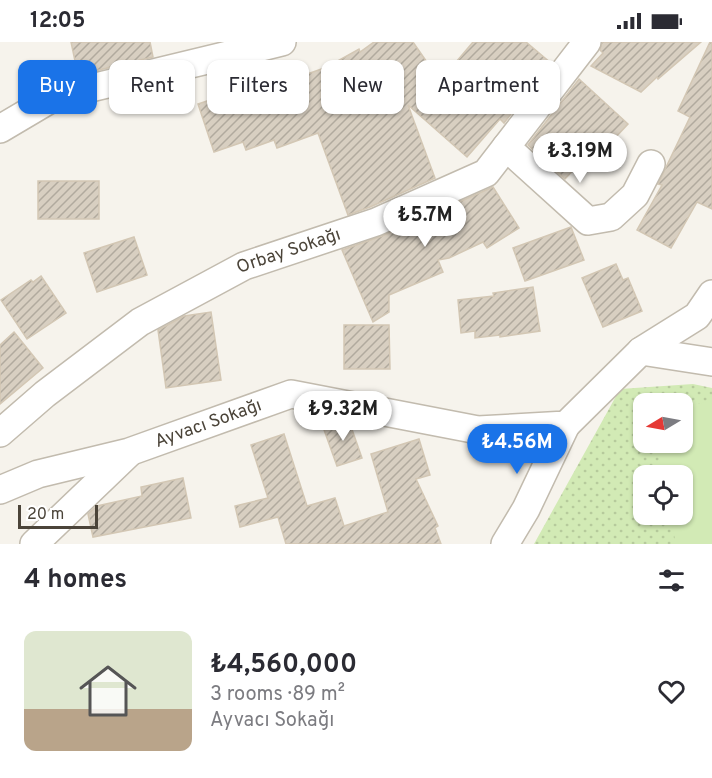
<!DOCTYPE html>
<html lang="en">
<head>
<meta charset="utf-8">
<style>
	body { margin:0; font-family:Overpass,sans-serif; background:#f2f2f3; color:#2b2b33; height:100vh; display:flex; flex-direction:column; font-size:22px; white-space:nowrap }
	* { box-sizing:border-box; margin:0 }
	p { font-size:20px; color:#7c7c81 }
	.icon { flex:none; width:33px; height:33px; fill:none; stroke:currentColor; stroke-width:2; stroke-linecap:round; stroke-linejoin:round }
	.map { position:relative; height:502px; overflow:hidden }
	.side { display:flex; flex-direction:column; background:#fff; flex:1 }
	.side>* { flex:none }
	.hud { position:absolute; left:18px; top:18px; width:676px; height:54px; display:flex; gap:12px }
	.needle { width:39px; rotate:260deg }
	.fabs { position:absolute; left:633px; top:351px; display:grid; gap:12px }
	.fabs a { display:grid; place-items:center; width:60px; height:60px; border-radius:12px; background:#fff; box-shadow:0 2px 4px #0004; font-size:30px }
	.scale { position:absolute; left:18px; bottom:15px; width:80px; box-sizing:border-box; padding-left:6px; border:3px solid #4b4439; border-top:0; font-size:16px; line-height:21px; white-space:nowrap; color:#4b4439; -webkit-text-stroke:4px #fff; paint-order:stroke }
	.price { position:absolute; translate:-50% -51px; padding:0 14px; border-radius:21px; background:#fff; color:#222; font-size:20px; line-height:39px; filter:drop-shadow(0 2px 3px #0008) }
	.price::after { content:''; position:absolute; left:50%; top:36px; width:18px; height:14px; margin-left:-9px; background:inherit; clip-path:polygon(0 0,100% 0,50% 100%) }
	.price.selected { background:#1a73e8; color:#fff }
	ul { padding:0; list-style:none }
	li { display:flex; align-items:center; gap:18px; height:150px; padding:0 24px }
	li span { display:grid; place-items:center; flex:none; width:168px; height:120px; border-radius:12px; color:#555 }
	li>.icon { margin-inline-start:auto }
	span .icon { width:72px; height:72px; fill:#fffc; stroke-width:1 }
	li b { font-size:26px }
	h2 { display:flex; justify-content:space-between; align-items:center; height:72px; padding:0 24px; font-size:26px }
	.chip { padding:0 21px; border-radius:12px; background:#fff; box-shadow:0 2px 4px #0004; font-size:21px; line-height:54px }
	.chip.selected { background:#1a73e8; color:#fff }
	.status { display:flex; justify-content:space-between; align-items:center; height:42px; padding:0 30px; background:#fff; direction:ltr }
	.status svg { height:16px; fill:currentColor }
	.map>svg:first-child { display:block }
</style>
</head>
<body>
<div class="status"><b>12:05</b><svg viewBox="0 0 49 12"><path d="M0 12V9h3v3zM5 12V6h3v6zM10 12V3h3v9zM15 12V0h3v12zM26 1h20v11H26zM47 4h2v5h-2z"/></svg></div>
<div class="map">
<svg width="712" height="502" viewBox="0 0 712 502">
	<defs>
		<pattern id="green-dots" width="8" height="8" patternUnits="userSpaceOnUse" patternTransform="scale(1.5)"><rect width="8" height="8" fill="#d2eab5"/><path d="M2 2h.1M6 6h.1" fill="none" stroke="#b6ca9c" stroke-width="1.8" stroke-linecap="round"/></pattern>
		<pattern id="building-hatch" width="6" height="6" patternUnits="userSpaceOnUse" patternTransform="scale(1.5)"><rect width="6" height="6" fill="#d8cfc1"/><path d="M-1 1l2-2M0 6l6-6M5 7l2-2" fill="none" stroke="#b1aa9e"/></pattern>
	</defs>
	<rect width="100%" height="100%" fill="#f6f3ec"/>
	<path fill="url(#green-dots)" fill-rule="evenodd" d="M693 342 712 346V502H534L620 347ZM644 362H682V400H644ZM644 434H682V472H644Z"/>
	<path fill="#d2eab5" d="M712 359V502H676L670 473 682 472V434L663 433 656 401 682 400 683 365Z"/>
	<g fill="url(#building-hatch)" stroke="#d3c7b4" stroke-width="1.5">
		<path d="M71 0H150L153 15 78 33Z"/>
		<path d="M374 0H413L440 39 473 0H526L551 21 504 81 500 77 467 115 408 63 435 136 370 165 348 173 318 91 277 106 274 98 246 108 243 100 214 110 198 62 225 53 226 55 255 44 257 50 327 25 359 7 360 10Z"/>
		<path d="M602 0H701L658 37 657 35 641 50 591 24 603 11 600 8Z"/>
		<path d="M710 0H712V167L697 160 671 206 637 188 662 143 658 142 690 75 678 69Z"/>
		<path d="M579 37 628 82 601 111 595 105 565 137 528 103Z"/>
		<rect x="38" y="139" width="61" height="38"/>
		<path d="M493 145 519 186 487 206 483 200 449 216 438 218 443 230 389 253V270L373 280 342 208 382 194Z"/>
		<path d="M571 185 584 218 525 239 513 206Z"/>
		<path d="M134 195 147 233 97 250 84 211Z"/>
		<path d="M616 222 623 238 628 236 642 269 603 285 582 236Z"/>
		<path d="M41 234 66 271 27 297 1 258 31 238 33 240Z"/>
		<path d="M533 245 540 289 500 295V293L475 296V289L461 291 458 258 494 254 493 251Z"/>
		<path d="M211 270 221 338 166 346 158 288 184 274Z"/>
		<path d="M344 283H389L390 327H344Z"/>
		<path d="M14 290 43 326 0 362V303Z"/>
		<path d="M343 378 349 379 362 416 337 424 323 385Z"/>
		<path d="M284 392 307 464 335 456 344 484 388 470 371 412 419 397 430 433 416 437 438 484 435 486 441 502H286L278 475 240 485 235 464 268 456 251 403Z"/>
		<path d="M183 436 191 476 93 495 88 472 97 464 142 454 141 445Z"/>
	</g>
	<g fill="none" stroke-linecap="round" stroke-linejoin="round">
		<g stroke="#c2bbae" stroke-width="30">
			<g id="minor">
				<path d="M0 87 49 58 91 46 282 0"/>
				<path d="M506 105 588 179 611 175 635 153 651 122"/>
				<path d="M641 309 712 320"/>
				<path id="s1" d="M0 391 45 352 140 280 244 224 376 180 486 131 587 0"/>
				<path id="s2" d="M0 448 38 432 129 410 291 352 478 388 566 383 641 309 697 274 712 252"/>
				<path d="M34 502 128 412"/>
				<path d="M505 502 526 467 566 383"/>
			</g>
		</g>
		<use href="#minor" stroke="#fff" stroke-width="27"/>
	</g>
	<g text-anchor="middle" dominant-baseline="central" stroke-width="5" stroke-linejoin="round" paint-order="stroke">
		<g font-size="18" fill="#4b4439" stroke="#fff">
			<text stroke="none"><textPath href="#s1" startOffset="344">Orbay Sokağı</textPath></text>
			<text stroke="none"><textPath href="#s2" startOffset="219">Ayvacı Sokağı</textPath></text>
		</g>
	</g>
</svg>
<div class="fabs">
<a><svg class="needle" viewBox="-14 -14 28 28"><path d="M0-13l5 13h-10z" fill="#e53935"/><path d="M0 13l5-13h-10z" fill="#7c7c81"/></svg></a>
<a><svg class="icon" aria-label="locate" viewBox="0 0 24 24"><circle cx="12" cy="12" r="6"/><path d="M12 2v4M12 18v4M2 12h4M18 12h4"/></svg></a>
</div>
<div class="scale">20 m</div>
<b class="price" style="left:580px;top:142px">₺3.19M</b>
<b class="price" style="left:425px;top:206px">₺5.7M</b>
<b class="price" style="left:343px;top:400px">₺9.32M</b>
<b class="price selected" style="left:517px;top:433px">₺4.56M</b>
<div class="hud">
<a class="chip selected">Buy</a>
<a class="chip">Rent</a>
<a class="chip">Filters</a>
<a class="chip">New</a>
<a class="chip">Apartment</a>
</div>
</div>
<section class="side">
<h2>4 homes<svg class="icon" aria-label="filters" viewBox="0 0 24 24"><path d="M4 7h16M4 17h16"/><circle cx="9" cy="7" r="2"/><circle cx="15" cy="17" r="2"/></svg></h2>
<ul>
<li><span style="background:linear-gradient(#dfe7d0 65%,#b9a48a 0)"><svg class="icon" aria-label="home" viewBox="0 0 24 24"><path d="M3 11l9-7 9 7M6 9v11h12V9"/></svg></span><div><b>₺4,560,000</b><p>3 rooms · 89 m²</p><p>Ayvacı Sokağı</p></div><svg class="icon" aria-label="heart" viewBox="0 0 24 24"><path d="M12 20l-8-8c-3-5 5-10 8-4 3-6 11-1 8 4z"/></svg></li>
</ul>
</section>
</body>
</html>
